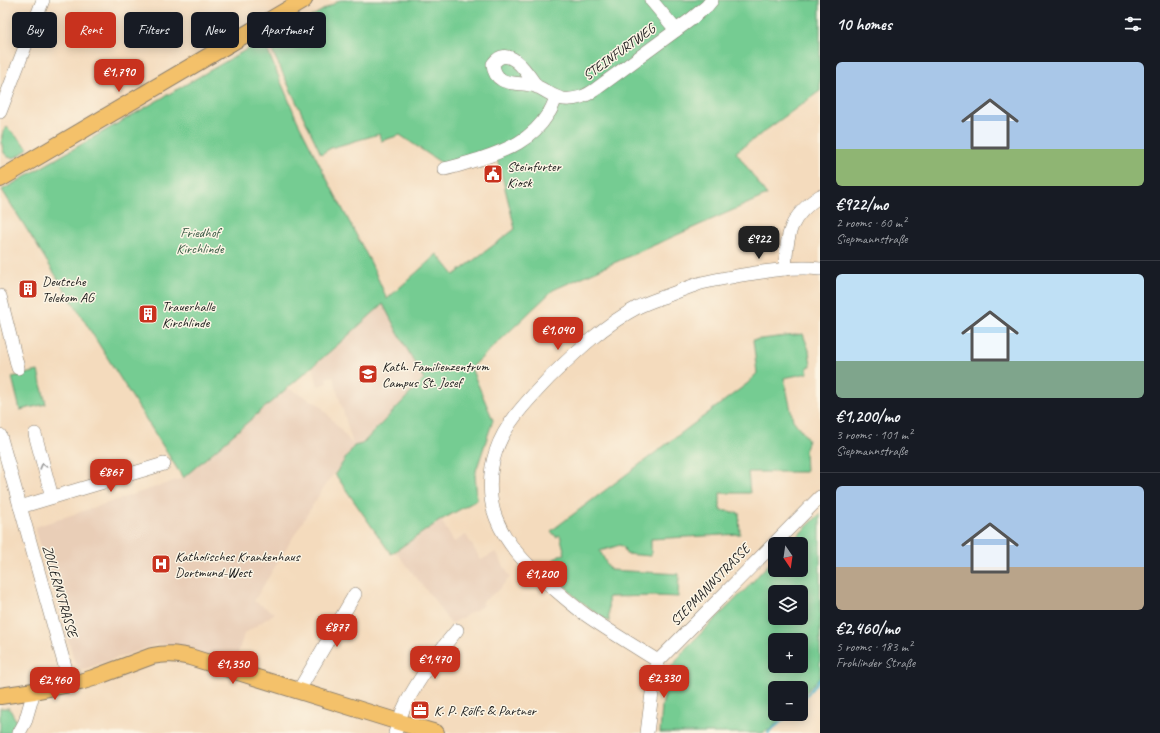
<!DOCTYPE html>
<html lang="en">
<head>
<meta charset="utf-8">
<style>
	body { margin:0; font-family:Caveat,sans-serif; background:#242831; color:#f1f3f6; height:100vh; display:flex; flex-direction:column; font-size:15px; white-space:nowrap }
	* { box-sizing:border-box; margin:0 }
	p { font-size:13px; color:#9ea1a6 }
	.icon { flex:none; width:22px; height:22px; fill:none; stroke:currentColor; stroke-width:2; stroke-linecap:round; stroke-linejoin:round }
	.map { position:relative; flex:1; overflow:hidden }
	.details { display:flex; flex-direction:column; background:#171b24; width:340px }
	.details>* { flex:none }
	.top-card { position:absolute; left:12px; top:12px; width:380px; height:36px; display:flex; gap:8px }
	.needle { width:26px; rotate:167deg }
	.controls { position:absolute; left:768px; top:537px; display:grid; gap:8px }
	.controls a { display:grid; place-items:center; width:40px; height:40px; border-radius:6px; background:#171b24; box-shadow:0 2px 10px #0003; font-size:20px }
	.price { position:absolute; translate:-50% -34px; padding:0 9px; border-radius:8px; background:#c8321e; color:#fff; font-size:13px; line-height:26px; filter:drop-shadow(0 1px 2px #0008) }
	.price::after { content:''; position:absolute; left:50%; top:24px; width:12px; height:9px; margin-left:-6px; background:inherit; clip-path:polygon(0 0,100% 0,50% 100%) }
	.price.active { background:#222; color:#fff }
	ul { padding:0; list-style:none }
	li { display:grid; align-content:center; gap:8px; height:212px; padding:0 16px }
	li+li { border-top:1px solid #363941 }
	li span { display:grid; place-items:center; height:124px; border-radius:6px; color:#555 }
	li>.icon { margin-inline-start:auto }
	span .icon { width:72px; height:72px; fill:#fffc; stroke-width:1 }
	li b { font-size:17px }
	h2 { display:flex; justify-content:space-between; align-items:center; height:48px; padding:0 16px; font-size:17px }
	.tag { padding:0 14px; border-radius:6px; background:#171b24; box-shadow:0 2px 10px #0003; font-size:14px; line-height:36px }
	.tag.active { background:#c8321e; color:#fff }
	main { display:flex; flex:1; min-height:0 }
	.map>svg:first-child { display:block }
</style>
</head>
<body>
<main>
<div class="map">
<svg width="820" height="733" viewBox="0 0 820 733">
	<rect width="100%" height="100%" fill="#fcf5e5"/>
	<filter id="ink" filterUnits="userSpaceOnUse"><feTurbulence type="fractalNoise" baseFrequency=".025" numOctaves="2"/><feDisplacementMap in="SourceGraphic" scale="8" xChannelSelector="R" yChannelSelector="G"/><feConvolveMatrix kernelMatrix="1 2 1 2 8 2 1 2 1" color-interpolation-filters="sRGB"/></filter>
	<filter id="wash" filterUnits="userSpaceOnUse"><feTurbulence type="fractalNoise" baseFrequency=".012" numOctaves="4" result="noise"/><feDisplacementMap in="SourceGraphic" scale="16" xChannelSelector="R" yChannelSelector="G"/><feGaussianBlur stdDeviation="0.9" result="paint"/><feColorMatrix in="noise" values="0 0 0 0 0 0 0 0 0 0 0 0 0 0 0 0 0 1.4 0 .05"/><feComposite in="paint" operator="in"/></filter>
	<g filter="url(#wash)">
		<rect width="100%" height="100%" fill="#f4dbbd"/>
		<g fill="#e9ceb7">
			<path d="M383 303 398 333 424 379 362 444 354 446 322 490 254 601 275 613 244 634 234 666 168 644 155 645 84 669 79 668 75 663 35 527 183 478 288 388 320 405 353 445 333 376 326 378 327 383 318 386 313 367Z"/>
			<path d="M441 520 454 542 466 535 481 560 496 552 510 577 497 591 482 602 484 605 451 624 439 608 440 607 395 551Z"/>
		</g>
		<g fill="#74cc92" stroke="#487457" fill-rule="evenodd">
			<path d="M340 0H820V91L736 152 767 195 553 290 471 368 493 420 475 474 477 500 441 520 391 554 335 474 354 446 362 444 424 379 398 333 383 304 342 341 183 478 2 190 263 40 298 122 329 183 371 263 387 299 437 254 454 275 515 229 503 180 494 149 443 164 400 135 381 141 379 134 331 148 321 154 268 42Z"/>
			<path d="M7 127 28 148C14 163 0 162 2 135 3 132 4 129 7 127Z"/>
			<path d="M803 334 809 350 811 366 807 367 808 373 784 378 793 420 808 439 805 450 806 472H748L750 493H720V510L739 513 740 534 651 539V556L626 554 624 548 620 545 600 551 610 570 679 574 678 597 656 596 608 597 609 622 575 597 547 566 559 555 565 554 560 535 556 537 551 531 748 383 757 373 753 340Z"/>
			<path d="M38 371 46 404 20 410 12 377Z"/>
			<path d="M820 514V677L801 697V688H775V714H785L771 729 762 733H660L662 706 671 668 687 647 748 587 763 570 775 558V570H801V544H789ZM775 592H801V618H775ZM775 640H801V666H775Z"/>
			<path d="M0 708H9L17 722 11 733H0Z"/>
		</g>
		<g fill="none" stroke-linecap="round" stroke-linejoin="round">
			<g stroke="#4bb4c9" stroke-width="2.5">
				<path d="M801 702 820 679"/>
				<path d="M768 733 790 714"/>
			</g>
		</g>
	</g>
	<g filter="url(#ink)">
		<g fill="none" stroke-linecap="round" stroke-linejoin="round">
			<g stroke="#887c6c" stroke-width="14">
				<g id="minor">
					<path d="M651 0 676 30"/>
					<path d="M537 87C528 74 509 42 493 64 495 90 522 80 538 87 547 91 554 98 564 99 577 100 586 96 596 89L690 20 707 6 712 0"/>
					<path d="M0 112 43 0"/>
					<path d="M444 169C456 167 468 162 480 159 507 150 532 140 548 114 552 109 554 103 556 97"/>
					<path d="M785 269C787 233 789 217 820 196"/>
					<path d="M0 296 18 368"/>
					<path d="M35 434 52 497"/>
					<path d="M0 435 70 684"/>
					<path d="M20 507 164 464"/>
					<path d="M658 661C634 646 609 631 586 615 572 605 559 593 546 582 526 564 506 544 496 518 488 498 489 471 496 451 505 423 530 398 550 377 577 351 604 325 638 307 646 303 655 300 663 297 675 293 686 288 698 284 717 279 737 276 755 273 777 270 798 266 820 269"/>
					<path d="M299 690 355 594"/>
					<path d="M19 733 25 722 34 691"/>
					<path d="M395 733C398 725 400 717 403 710 416 681 437 654 457 630"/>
					<path d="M647 733 652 693 658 661 820 497"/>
				</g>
			</g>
			<g stroke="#887c6c" stroke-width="18">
				<g id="major">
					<path d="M0 179 304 0"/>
					<path d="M0 696 34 691 80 682 93 678 152 656C166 653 176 654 190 657L399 722 436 733"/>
				</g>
			</g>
			<use href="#minor" stroke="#fff" stroke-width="13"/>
			<use href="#major" stroke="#f4c16b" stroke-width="16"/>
		</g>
		<defs><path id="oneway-chevron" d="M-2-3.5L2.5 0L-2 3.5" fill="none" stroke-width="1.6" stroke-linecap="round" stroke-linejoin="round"/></defs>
		<use stroke="#999" href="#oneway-chevron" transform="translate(43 466) rotate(-105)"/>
	</g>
	<defs>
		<g id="civic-square" transform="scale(1)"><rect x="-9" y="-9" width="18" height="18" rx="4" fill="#c8321e" stroke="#fcf5e5"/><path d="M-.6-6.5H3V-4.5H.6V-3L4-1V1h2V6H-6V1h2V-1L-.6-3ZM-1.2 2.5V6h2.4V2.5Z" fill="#fff"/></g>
		<g id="building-square" transform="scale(1)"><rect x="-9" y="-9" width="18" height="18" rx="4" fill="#c8321e" stroke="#fcf5e5"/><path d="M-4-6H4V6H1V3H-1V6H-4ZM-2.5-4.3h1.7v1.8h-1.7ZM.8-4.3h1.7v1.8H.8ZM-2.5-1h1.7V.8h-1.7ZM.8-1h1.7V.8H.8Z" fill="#fff"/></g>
		<g id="school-square" transform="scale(1)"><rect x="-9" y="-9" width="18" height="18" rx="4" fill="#c8321e" stroke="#fcf5e5"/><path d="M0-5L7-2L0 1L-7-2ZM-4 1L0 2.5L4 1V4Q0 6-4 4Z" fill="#fff"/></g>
		<g id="hospital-square" transform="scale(1)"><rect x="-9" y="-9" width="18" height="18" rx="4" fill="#c8321e" stroke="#fcf5e5"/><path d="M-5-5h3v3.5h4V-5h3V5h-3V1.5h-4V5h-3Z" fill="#fff"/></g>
		<g id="office-square" transform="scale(1)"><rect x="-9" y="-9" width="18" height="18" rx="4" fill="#c8321e" stroke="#fcf5e5"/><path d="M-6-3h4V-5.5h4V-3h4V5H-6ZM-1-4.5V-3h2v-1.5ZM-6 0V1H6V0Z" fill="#fff"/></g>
	</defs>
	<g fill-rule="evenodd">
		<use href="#civic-square" x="493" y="174"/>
		<use href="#building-square" x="28" y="289"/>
		<use href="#building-square" x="148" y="314"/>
		<use href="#school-square" x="368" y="374"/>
		<use href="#hospital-square" x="161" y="564"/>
		<use href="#office-square" x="420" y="710"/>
	</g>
	<g text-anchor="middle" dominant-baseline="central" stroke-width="3" stroke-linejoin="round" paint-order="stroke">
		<g font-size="14" fill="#1c1c1c" stroke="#fcf5e5">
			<text transform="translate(619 52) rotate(-36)">STEINFURTWEG</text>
			<text transform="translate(710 585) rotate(-46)">SIEPMANNSTRASSE</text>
			<text transform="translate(60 591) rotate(74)">ZOLLERNSTRASSE</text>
		</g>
		<g font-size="14" fill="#1c1c1c" stroke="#fcf5e5" text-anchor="start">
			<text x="507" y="166">Steinfurter<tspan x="507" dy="16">Kiosk</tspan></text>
			<text x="42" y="281">Deutsche<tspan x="42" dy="16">Telekom AG</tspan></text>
			<text x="162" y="306">Trauerhalle<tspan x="162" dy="16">Kirchlinde</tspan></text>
			<text x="382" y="366">Kath. Familienzentrum<tspan x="382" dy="16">Campus St. Josef</tspan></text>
			<text x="175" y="556">Katholisches Krankenhaus<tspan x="175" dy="16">Dortmund-West</tspan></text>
			<text x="434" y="710">K. P. Rölfs &amp; Partner</text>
		</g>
		<g font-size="14" fill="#3b5a45" stroke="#fcf5e5">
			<text x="200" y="232">Friedhof<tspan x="200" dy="16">Kirchlinde</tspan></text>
		</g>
	</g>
</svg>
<div class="controls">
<a><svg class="needle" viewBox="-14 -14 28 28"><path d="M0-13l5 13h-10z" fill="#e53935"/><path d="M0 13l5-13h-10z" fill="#9ea1a6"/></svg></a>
<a><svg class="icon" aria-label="layers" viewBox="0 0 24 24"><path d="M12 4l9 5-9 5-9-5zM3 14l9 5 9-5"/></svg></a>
<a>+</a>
<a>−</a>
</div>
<b class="price" style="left:119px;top:93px">€1,790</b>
<b class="price active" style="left:759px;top:260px">€922</b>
<b class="price" style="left:558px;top:351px">€1,040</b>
<b class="price" style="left:111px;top:493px">€867</b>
<b class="price" style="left:542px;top:595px">€1,200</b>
<b class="price" style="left:337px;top:648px">€877</b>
<b class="price" style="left:435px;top:680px">€1,470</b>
<b class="price" style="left:233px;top:685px">€1,350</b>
<b class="price" style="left:664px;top:699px">€2,330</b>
<b class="price" style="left:55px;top:701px">€2,460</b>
<div class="top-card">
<a class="tag">Buy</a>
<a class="tag active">Rent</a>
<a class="tag">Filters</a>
<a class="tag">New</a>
<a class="tag">Apartment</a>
</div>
</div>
<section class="details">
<h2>10 homes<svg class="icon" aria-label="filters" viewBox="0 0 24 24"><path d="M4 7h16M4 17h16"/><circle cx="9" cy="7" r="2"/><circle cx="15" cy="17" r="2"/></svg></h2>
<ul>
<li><span style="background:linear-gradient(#a9c7e8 70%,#8fb573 0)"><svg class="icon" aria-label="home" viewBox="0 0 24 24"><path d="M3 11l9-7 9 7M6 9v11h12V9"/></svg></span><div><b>€922/mo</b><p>2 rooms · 60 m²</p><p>Siepmannstraße</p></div></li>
<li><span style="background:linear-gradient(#bfe0f5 70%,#7fa58c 0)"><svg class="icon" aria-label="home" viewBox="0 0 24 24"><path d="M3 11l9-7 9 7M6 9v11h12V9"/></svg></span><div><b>€1,200/mo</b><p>3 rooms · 101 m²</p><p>Siepmannstraße</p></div></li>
<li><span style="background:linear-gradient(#a9c7e8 65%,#b9a48a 0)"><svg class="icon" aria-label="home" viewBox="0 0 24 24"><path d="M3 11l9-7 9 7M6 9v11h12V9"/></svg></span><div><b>€2,460/mo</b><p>5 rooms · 183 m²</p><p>Frohlinder Straße</p></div></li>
</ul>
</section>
</main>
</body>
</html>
